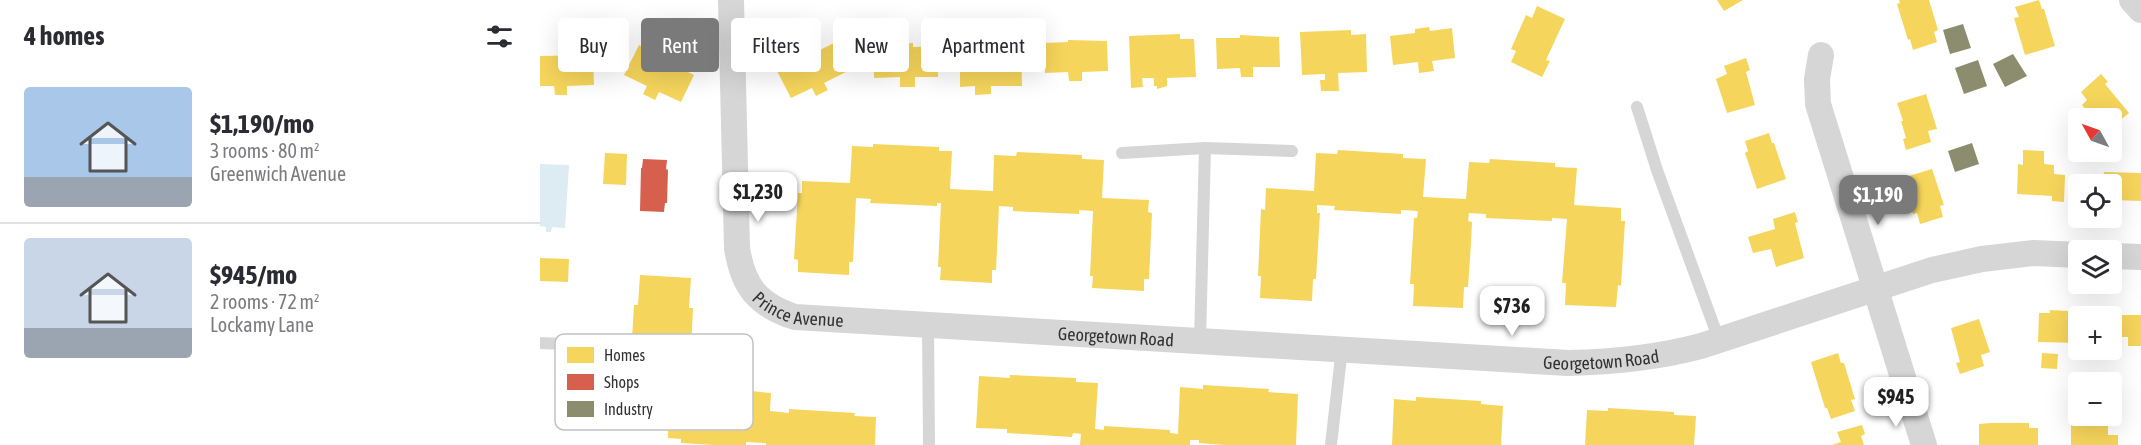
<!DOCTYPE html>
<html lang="en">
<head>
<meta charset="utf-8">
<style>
	body { margin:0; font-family:"Asap Condensed",sans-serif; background:#f2f2f3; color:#2b2b33; height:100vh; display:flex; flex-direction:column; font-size:22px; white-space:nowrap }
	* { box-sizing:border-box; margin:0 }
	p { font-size:20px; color:#7c7c81 }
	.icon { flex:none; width:33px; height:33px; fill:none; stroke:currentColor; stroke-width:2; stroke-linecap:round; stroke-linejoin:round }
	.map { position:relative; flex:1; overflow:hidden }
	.drawer { display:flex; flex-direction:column; background:#fff; width:540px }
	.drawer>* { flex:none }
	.top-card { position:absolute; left:18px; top:18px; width:570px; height:54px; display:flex; gap:12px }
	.needle { width:39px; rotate:310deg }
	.tools { position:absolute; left:1528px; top:108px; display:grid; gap:12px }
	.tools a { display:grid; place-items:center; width:54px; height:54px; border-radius:6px; background:#fff; box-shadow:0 6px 24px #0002; font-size:30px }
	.price { position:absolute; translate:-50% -51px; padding:0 14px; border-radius:12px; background:#fff; color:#222; font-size:20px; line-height:39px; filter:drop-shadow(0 2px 3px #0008) }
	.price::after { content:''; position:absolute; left:50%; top:36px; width:18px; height:14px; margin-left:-9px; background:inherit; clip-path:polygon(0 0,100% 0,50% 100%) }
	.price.on { background:#7a7a7a; color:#fff }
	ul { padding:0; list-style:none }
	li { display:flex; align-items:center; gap:18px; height:150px; padding:0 24px }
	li+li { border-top:2px solid #e1e1e2 }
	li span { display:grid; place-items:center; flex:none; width:168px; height:120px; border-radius:6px; color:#555 }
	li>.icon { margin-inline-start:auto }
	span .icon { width:72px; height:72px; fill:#fffc; stroke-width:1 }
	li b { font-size:26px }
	h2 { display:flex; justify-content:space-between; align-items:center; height:72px; padding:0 24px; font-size:26px }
	.tag { padding:0 21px; border-radius:6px; background:#fff; box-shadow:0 6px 24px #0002; font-size:21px; line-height:54px }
	.tag.on { background:#7a7a7a; color:#fff }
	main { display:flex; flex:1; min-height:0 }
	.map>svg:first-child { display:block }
</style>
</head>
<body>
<main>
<section class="drawer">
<h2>4 homes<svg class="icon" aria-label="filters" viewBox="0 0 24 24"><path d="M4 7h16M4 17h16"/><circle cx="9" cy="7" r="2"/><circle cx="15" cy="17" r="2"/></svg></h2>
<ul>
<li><span style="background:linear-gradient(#a9c7e8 75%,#9aa5b1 0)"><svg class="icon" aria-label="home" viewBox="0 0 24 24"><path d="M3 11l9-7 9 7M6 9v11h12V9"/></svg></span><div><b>$1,190/mo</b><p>3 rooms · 80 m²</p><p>Greenwich Avenue</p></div></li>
<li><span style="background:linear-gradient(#c9d6e8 75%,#9aa5b1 0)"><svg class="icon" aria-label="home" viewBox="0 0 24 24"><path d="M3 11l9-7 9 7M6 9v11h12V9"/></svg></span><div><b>$945/mo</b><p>2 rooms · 72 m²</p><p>Lockamy Lane</p></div></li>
</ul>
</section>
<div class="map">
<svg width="1601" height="445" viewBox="0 0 1601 445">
	<rect width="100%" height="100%" fill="#fff"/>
	<path fill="#ddebf2" d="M0 164 29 165 25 228 12 227 11 232H6V227L0 226Z"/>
	<g fill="#f6d55c">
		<path d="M1177 0H1203L1184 11Z"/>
		<path d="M1359 0H1389L1398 30 1394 32 1397 42 1373 50 1370 39 1368 40 1357 4 1360 3Z"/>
		<path d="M1499 0 1502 9H1504L1515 46 1485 55 1474 18 1479 17 1475 7Z"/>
		<path d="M997 6 1025 19 1006 60 1010 61 1002 77 971 62 976 51 971 49 986 15 992 18Z"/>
		<path d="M889 27 890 31 912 28 915 58 892 61 894 71 879 73 878 62 853 65 850 36 875 33V29Z"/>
		<path d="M811 30V35L826 34 827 72 798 73 799 91H781L780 80H785V74L762 75 760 32Z"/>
		<path d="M640 34V39H654L656 77 627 78V86L617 89V86H614V78H602L603 87 591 88 589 36Z"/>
		<path d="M700 35 739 37 740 67H713V77H701L700 68 677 69 676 38H700Z"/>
		<path d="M528 40 567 41 568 71 542 72V81H529L528 72 505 73 504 43 528 42Z"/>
		<path d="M443 41 444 46 481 45 482 86H451V94L435 95V86L420 87V49H418L417 42Z"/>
		<path d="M294 43 308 71 284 83 288 90 276 96 272 88 251 98 237 71Z"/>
		<path d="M373 43V47L397 46 398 77H375V87H360V77L334 78 333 48 353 47V44Z"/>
		<path d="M99 45 133 62 132 64 154 75 141 102 119 92 115 100 103 94 107 86 84 75Z"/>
		<path d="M53 55 54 85 27 86V95H15L14 86H0V56Z"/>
		<path d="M1206 58 1210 70 1206 72 1215 105 1187 113 1176 79 1187 74 1184 66Z"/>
		<path d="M1561 74 1568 82 1565 84 1589 113 1572 127V118H1553L1542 105 1547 100 1541 92Z"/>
		<path d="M1386 94 1397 129 1388 131 1391 142 1366 150 1363 139 1366 138 1361 121H1363L1357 103Z"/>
		<path d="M1229 133 1232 143H1234L1246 179 1217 189 1205 153 1208 151 1205 141Z"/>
		<path d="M333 144 399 147V151H412L410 189 453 191 454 155 476 156 477 152 542 155V159L564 160 562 198 609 200 608 212 612 213 609 279H604V291L552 288 553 276H550L553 211 539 210V214L473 211V207L459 206 456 270H452V283L400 280 401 267H398L401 203H397V206L330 203 331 199 316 198 313 262H309V275L258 272V260L254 259 258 193H262V181L310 183 312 146 333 147Z"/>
		<path d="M798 150 863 154V158L886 159 883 197 926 199 929 162 949 163 950 159 1015 163V167L1037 168 1034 205 1081 208V221H1085L1081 286 1078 285 1076 307 1025 305 1026 283H1022L1027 219 1012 218V221L967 219 946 218V214L929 213 928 221 932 222 931 243 928 287H924L923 308 873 306 874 284H870L874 218H877L878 211 861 210V214L794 210 795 206 777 205V213H780L776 279H773L772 301 720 298 721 276H718L721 209 725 210 726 188 774 191 776 153 797 154Z"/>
		<path d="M1483 150 1504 151V164L1514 165V174L1525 175 1524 202 1512 201V196L1477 194 1478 164 1483 165Z"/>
		<path d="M65 153 87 154 86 185 63 184Z"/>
		<path d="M1392 169 1404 205 1400 206 1403 217 1380 224 1377 213 1373 214 1362 178Z"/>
		<path d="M1564 172 1601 173V201L1572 200V184H1563Z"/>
		<path d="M1255 212 1258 222 1255 223 1264 258 1236 267 1231 249 1213 253 1208 237 1235 229 1233 219Z"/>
		<path d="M0 258 29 259 28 282 0 281Z"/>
		<path d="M100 275 151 278 149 308H153L151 350 149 374H145V384L210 388V391L231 393 230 411 249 413V409L315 413 314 416 336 417 335 445H226V443L206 442V445H174L141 443V439L128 438 129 395 93 393 94 371H90L94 305H98Z"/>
		<path d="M1510 310 1548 312V316H1539V343L1498 342 1499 313H1510Z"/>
		<path d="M1577 315H1601V346H1588V337H1577Z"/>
		<path d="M1439 319 1450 352 1441 355 1444 366 1420 374 1416 363 1420 362 1411 328Z"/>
		<path d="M1298 353 1301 363H1304L1315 399 1311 400 1315 411 1291 419 1287 408H1285L1271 362Z"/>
		<path d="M1502 353 1518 354 1517 369 1501 368Z"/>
		<path d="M470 375 536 378V382L558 383 555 429 564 430V426L630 430V433L638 434 640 387 663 389V385L729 389 728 392 758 394 756 445H685L659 443V440H650V445H540L541 434 533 433 532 437 467 433V429L436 428 439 376 470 378Z"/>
		<path d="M876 397 941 401V404L963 406 961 445H852L854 399 876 401Z"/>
		<path d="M1068 408 1134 412V415L1156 416 1154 445H1045L1047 410 1068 411Z"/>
		<path d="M1451 423H1489V428H1498V445H1439V424Z"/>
		<path d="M1531 424 1568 425V435H1578V445H1531Z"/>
		<path d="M1322 425 1325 434 1321 436 1324 445H1292L1301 442 1297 432Z"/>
	</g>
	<path fill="#d6604d" d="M103 159 127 160 126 169 128 170 127 203H125L124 212 100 211 101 168H102Z"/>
	<g fill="#8c8c6e">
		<path d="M1423 24 1431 48 1410 54 1403 30Z"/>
		<path d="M1473 54 1487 76 1465 87 1453 64Z"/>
		<path d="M1438 60 1447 86 1424 94 1415 68Z"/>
		<path d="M1432 143 1439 164 1415 172 1408 151Z"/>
	</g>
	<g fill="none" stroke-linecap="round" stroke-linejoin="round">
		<g stroke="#d6d6d6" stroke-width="12">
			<path d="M1097 107 1117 170 1179 340"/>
			<path d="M582 153 665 148 752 151"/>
			<path d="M388 325 389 445"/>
			<path d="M660 340 665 148"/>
			<path d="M0 343 47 345"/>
			<path d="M791 445 802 348"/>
		</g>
		<g stroke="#d6d6d6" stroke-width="26">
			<path id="s1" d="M191 0 197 248C203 287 218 305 255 317L1028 363C1075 362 1116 358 1161 346L1392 270 1442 259 1494 253 1539 255"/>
			<path d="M1592 0 1601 10"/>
			<path d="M1281 55 1277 79 1278 104 1384 445"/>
			<path d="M1572 256 1601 257"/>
		</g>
	</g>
	<g text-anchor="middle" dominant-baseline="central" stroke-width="6" stroke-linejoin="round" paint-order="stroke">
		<g font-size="18" fill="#323232" stroke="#fff">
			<text stroke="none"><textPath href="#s1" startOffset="346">Prince Avenue</textPath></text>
			<text stroke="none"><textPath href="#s1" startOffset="666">Georgetown Road</textPath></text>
			<text stroke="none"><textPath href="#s1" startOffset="1152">Georgetown Road</textPath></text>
		</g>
	</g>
	<rect x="15" y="334" width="198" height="96" rx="9" fill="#fff" stroke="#c2c2c2" stroke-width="1.5"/>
	<rect x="27" y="347" width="27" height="16" fill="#f6d55c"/>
	<rect x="27" y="374" width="27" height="16" fill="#d6604d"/>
	<rect x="27" y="401" width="27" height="16" fill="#8c8c6e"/>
	<g font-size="16" fill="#323232">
		<text x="64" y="361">Homes</text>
		<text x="64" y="388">Shops</text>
		<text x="64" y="415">Industry</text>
	</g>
</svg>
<div class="tools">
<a><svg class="needle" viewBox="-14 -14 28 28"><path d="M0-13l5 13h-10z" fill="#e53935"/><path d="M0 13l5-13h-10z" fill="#7c7c81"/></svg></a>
<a><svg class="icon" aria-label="locate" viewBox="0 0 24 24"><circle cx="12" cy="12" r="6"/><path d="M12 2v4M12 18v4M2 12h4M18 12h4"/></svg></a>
<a><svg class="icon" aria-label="layers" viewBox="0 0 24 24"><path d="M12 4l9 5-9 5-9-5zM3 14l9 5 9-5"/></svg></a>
<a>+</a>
<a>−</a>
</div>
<b class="price" style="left:218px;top:223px">$1,230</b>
<b class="price on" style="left:1338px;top:226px">$1,190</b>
<b class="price" style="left:972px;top:337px">$736</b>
<b class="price" style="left:1356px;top:428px">$945</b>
<div class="top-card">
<a class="tag">Buy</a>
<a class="tag on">Rent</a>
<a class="tag">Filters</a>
<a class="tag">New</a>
<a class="tag">Apartment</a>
</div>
</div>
</main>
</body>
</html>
